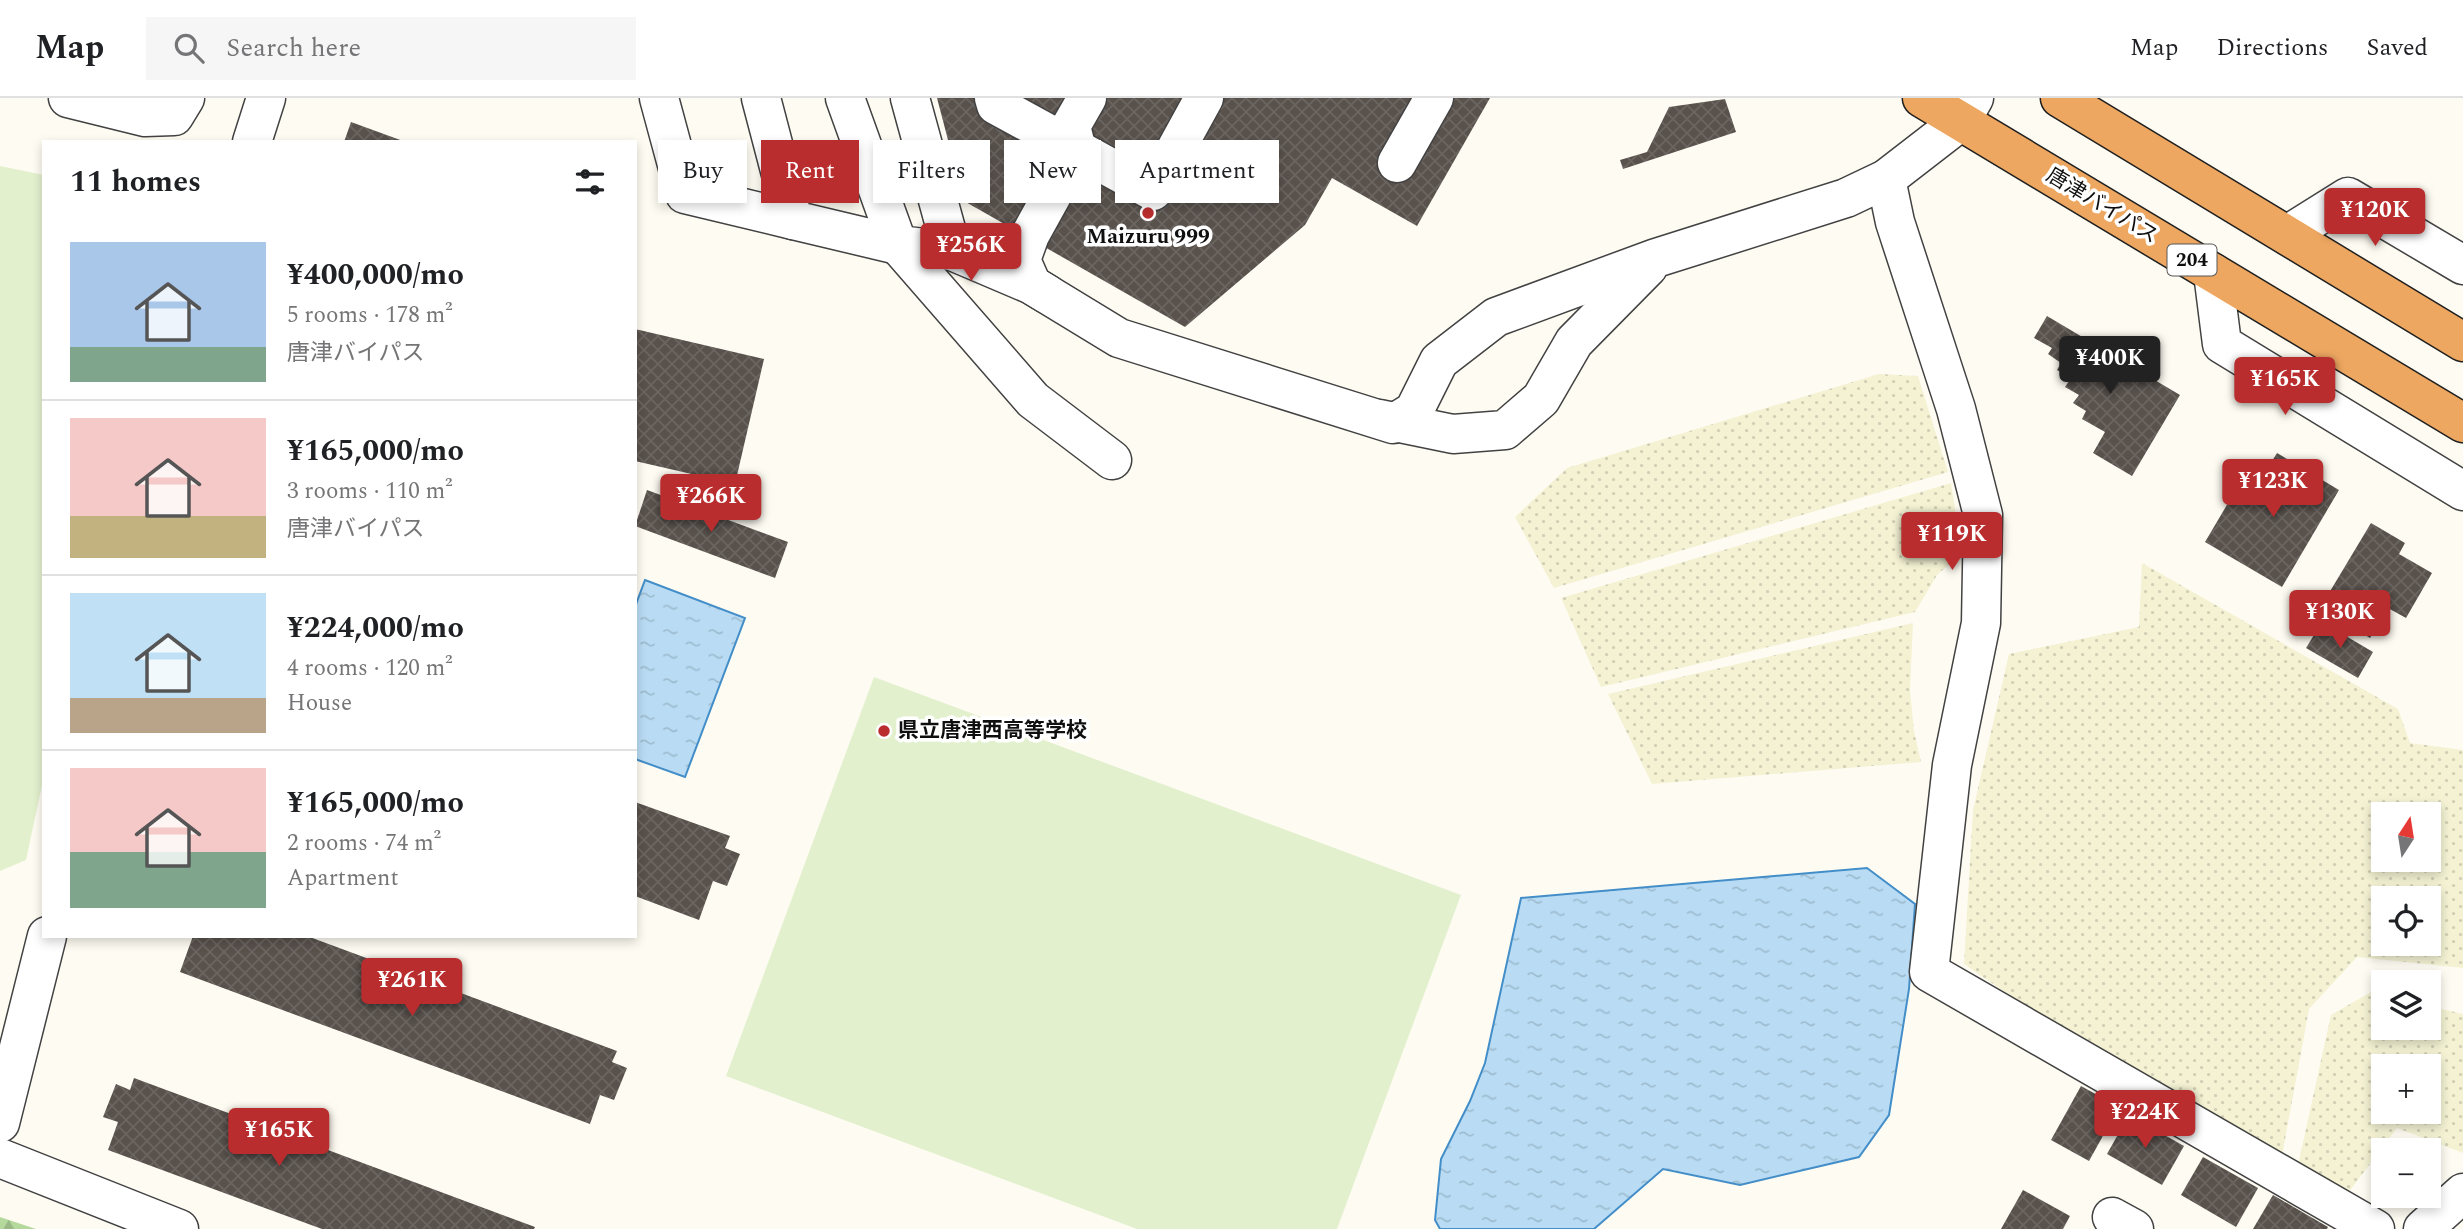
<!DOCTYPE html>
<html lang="en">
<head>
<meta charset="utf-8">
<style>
	body { margin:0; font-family:Spectral,"Noto Sans JP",serif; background:#f6f6f6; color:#202124; height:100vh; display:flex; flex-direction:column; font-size:26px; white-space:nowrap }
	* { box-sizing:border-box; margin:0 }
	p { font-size:23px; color:#757577 }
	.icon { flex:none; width:38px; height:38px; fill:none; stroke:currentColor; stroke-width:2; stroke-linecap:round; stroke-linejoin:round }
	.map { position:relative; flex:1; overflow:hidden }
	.drawer { position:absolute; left:42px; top:42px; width:595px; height:798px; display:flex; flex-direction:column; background:#fff; border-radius:0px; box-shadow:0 4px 10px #0003 }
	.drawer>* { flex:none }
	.top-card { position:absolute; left:658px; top:42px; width:665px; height:63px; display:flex; gap:14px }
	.needle { width:46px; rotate:12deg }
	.tools { position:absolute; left:2371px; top:704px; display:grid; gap:14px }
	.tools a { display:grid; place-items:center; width:70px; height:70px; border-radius:0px; background:#fff; box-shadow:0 4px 10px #0003; font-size:35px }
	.price { position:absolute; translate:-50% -60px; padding:0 16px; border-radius:7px; background:#ba2d2e; color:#fff; font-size:23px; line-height:46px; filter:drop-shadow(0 2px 4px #0008) }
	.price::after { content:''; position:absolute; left:50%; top:42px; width:21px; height:16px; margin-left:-10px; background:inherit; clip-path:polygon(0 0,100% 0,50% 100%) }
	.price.on { background:#222; color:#fff }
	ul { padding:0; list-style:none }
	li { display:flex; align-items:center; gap:21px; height:175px; padding:0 28px }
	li+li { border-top:2px solid #e0e0e0 }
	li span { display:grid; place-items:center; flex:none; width:196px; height:140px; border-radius:0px; color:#555 }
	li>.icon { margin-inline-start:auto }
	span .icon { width:84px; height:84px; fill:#fffc; stroke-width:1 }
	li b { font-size:30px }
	h2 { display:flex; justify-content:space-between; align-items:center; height:84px; padding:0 28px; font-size:30px }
	.tag { padding:0 24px; border-radius:0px; background:#fff; box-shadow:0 4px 10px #0003; font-size:24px; line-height:63px }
	.tag.on { background:#ba2d2e; color:#fff }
	header { display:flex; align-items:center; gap:42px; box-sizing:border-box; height:98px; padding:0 35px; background:#fff; border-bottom:2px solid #e0e0e0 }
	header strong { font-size:33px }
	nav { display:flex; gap:38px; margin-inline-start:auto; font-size:24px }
	.search { width:490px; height:63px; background:#f6f6f6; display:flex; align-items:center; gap:18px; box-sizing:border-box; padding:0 24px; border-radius:0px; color:#757577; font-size:26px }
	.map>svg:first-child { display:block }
</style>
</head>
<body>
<header>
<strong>Map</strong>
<div class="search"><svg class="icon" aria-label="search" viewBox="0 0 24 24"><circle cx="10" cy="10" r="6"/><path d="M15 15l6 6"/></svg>Search here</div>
<nav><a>Map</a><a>Directions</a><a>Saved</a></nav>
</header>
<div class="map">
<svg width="2463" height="1131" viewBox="0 0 2463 1131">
	<defs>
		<pattern id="farmland-dots" width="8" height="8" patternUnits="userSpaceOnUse" patternTransform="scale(1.75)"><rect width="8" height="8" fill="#f4f2d3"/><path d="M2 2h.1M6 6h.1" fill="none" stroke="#d0ceb4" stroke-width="1.8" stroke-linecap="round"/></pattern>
		<pattern id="forest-firs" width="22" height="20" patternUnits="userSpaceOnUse" patternTransform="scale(1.75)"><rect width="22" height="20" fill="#b5d89d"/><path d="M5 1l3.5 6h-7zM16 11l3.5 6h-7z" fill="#9ab886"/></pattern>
		<pattern id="water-ripples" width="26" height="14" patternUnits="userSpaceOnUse" patternTransform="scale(1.75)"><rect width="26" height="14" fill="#b9dcf4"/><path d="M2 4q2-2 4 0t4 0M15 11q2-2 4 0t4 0" fill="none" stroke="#9ebcd0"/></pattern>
		<pattern id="building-cross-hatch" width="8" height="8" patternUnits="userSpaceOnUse" patternTransform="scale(1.75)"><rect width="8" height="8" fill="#58514c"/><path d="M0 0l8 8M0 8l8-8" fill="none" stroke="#6b6561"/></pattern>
	</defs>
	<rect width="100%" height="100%" fill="#fefcf2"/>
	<g fill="url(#farmland-dots)" fill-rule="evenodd">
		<path d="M1879 276 1918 278 1948 374 1554 490 1515 419 1567 370Z"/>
		<path d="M1951 385 1962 455 1937 477 1915 514 1601 589 1561 500Z"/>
		<path d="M2142 465 2398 611 2410 645 2463 652V870L2357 859 2309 911 2282 1058 2078 944 1964 866 1973 712 2009 556 2139 529ZM2384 716H2429V761H2384ZM2384 800H2429V845H2384Z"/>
		<path d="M1913 525 1910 592 1914 633 1921 664 1652 686 1608 596Z"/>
		<path d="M2371 894 2383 898 2384 929H2429V908L2463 916V1055L2397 1030 2348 1095 2298 1067 2331 917ZM2384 968H2429V1013H2384Z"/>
	</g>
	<path fill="url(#forest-firs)" d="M0 1119 36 1131H0Z"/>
	<g fill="#e3f0ce">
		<path d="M0 68 44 77V678L26 762 0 773Z"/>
		<path d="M874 579 1461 797 1337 1131H1137L726 978Z"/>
	</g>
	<g fill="url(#water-ripples)" stroke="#438ec8" stroke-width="2">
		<path d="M645 482 745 520 685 679 635 661V509Z"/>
		<path d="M1867 770 1915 806 1909 891 1889 1017 1859 1059 1740 1087 1663 1071 1594 1131H1440L1435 1122 1441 1061 1470 1003 1485 965 1521 800Z"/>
	</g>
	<g fill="url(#building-cross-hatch)">
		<path d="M937 0H1490L1417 128 1332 80 1305 127 1185 229 964 103Z"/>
		<path d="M1725 1 1736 34 1623 71 1620 62 1647 54 1669 9Z"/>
		<path d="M351 24 403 43V44H344Z"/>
		<path d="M2047 218 2180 297 2132 378 2093 355 2105 334 2082 321 2086 313 2073 305 2079 297 2065 289 2071 280 2057 272 2061 265 2048 256 2052 250 2034 240Z"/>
		<path d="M635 231 764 261 735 386 635 363Z"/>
		<path d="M2277 355 2339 392 2282 489 2205 444 2247 373 2261 381Z"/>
		<path d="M647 392 788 444 775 480 635 428Z"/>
		<path d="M2371 425 2405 445 2399 456 2432 475 2406 520 2388 510 2370 540 2320 510Z"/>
		<path d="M2322 524 2373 554 2358 580 2306 550Z"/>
		<path d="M635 704 730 738 725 750 740 756 727 788 713 783 699 822 635 798Z"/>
		<path d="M193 838H307L617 953 612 964 627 970 614 1002 600 997 590 1026 180 874Z"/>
		<path d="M134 980 535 1129 534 1131H322L108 1052 118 1024 103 1019 116 986 130 992Z"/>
		<path d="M2081 988 2119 1009 2089 1063 2051 1042Z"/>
		<path d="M2129 1017 2184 1048 2162 1087 2107 1056Z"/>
		<path d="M2203 1059 2258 1090 2236 1129 2181 1097Z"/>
		<path d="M2023 1092 2070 1118 2063 1131H2001Z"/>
		<path d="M2273 1097 2328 1129 2327 1131H2253Z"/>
	</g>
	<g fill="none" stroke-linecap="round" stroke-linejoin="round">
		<g stroke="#424242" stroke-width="41">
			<g id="minor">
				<path d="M68 0 145 19 174 18 185 0"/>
				<path d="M659 0 685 96 793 122"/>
				<path d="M761 0 793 122 898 147 952 153 1032 187 1119 240 1393 326 1414 313 1439 263 1496 219 1656 160 1846 100 1886 81 1961 23 1974 0"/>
				<path d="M845 0 898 147 1033 302 1112 362"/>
				<path d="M910 0 952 153"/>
				<path d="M994 0 996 7 1153 93 1204 0"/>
				<path d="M252 44 266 0"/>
				<path d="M1397 65 1434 0"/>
				<path d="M1886 81 1895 124 1956 311 1983 417 1981 525 1952 667 1929 874 2375 1131"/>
				<path d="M2287 137 2348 99 2463 167"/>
				<path d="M2213 175 2222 246 2463 393"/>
				<path d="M1047 196 1032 187 1021 162 1030 137 1077 52 1071 28 1087 0"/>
				<path d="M1380 321 1453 336 1505 332 1541 301 1574 244 1648 169"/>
				<path d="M0 1025 47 838"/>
				<path d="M0 1060 179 1131"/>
				<path d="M2112 1119 2134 1131"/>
				<path d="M2423 1131 2463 1095"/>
			</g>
		</g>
		<g stroke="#202020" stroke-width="41">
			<g id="highway">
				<path d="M1922 0 2463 325"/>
				<path d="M2060 0 2463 244"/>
			</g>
		</g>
		<use href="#minor" stroke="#fff" stroke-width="38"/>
		<use href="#highway" stroke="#eea761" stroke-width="38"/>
	</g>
	<g fill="#ba2d2e" stroke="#fff" stroke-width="2.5">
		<circle cx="1148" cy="115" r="7"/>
		<circle cx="884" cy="633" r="7"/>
	</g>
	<g text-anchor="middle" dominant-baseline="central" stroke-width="7" stroke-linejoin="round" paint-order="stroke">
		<rect fill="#fff" stroke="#575757" stroke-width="2" x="2167.5" y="146.5" width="49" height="31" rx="5"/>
		<g font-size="19" font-weight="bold" fill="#0f0f0f">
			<text x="2192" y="162">204</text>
		</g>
		<g font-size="21" fill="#0f0f0f" stroke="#fff">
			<text transform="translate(2102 108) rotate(31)">唐津バイパス</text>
		</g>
		<g font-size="21" font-weight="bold" fill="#0f0f0f" stroke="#fff">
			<text x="1148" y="139">Maizuru 999</text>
			<text x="898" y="633" text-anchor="start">県立唐津西高等学校</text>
		</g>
	</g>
</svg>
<div class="tools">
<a><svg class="needle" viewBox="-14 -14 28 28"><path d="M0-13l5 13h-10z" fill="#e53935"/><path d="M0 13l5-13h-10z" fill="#757577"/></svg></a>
<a><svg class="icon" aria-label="locate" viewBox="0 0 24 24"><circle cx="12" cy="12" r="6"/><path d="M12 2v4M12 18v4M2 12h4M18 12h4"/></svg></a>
<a><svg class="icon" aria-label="layers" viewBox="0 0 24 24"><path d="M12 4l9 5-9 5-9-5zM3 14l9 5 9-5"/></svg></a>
<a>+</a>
<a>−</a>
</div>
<b class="price" style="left:2375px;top:150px">¥120K</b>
<b class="price" style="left:971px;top:185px">¥256K</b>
<b class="price on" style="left:2110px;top:298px">¥400K</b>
<b class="price" style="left:2285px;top:319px">¥165K</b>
<b class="price" style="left:2273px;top:421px">¥123K</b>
<b class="price" style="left:711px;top:436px">¥266K</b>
<b class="price" style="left:1952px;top:474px">¥119K</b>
<b class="price" style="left:2340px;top:552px">¥130K</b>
<b class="price" style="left:412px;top:920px">¥261K</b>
<b class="price" style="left:2145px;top:1052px">¥224K</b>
<b class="price" style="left:279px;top:1070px">¥165K</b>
<div class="top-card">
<a class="tag">Buy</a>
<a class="tag on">Rent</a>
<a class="tag">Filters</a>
<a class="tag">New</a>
<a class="tag">Apartment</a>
</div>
<section class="drawer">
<h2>11 homes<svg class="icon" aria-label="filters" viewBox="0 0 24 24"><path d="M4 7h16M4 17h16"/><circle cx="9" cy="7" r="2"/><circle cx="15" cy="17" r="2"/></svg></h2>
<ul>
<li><span style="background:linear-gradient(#a9c7e8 75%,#7fa58c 0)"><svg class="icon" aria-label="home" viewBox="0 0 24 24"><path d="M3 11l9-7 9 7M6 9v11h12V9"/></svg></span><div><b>¥400,000/mo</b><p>5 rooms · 178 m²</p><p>唐津バイパス</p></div></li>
<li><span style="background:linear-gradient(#f6c9c9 70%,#c2b280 0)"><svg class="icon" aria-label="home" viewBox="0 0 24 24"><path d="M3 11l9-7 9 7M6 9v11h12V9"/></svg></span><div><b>¥165,000/mo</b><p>3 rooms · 110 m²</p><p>唐津バイパス</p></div></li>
<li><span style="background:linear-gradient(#bfe0f5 75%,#b9a48a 0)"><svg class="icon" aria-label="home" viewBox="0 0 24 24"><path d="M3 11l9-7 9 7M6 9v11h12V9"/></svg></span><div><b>¥224,000/mo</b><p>4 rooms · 120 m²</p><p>House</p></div></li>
<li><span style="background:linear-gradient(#f6c9c9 60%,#7fa58c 0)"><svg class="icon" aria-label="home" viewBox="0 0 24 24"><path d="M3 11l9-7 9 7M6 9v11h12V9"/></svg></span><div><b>¥165,000/mo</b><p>2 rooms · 74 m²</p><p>Apartment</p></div></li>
</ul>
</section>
</div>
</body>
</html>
